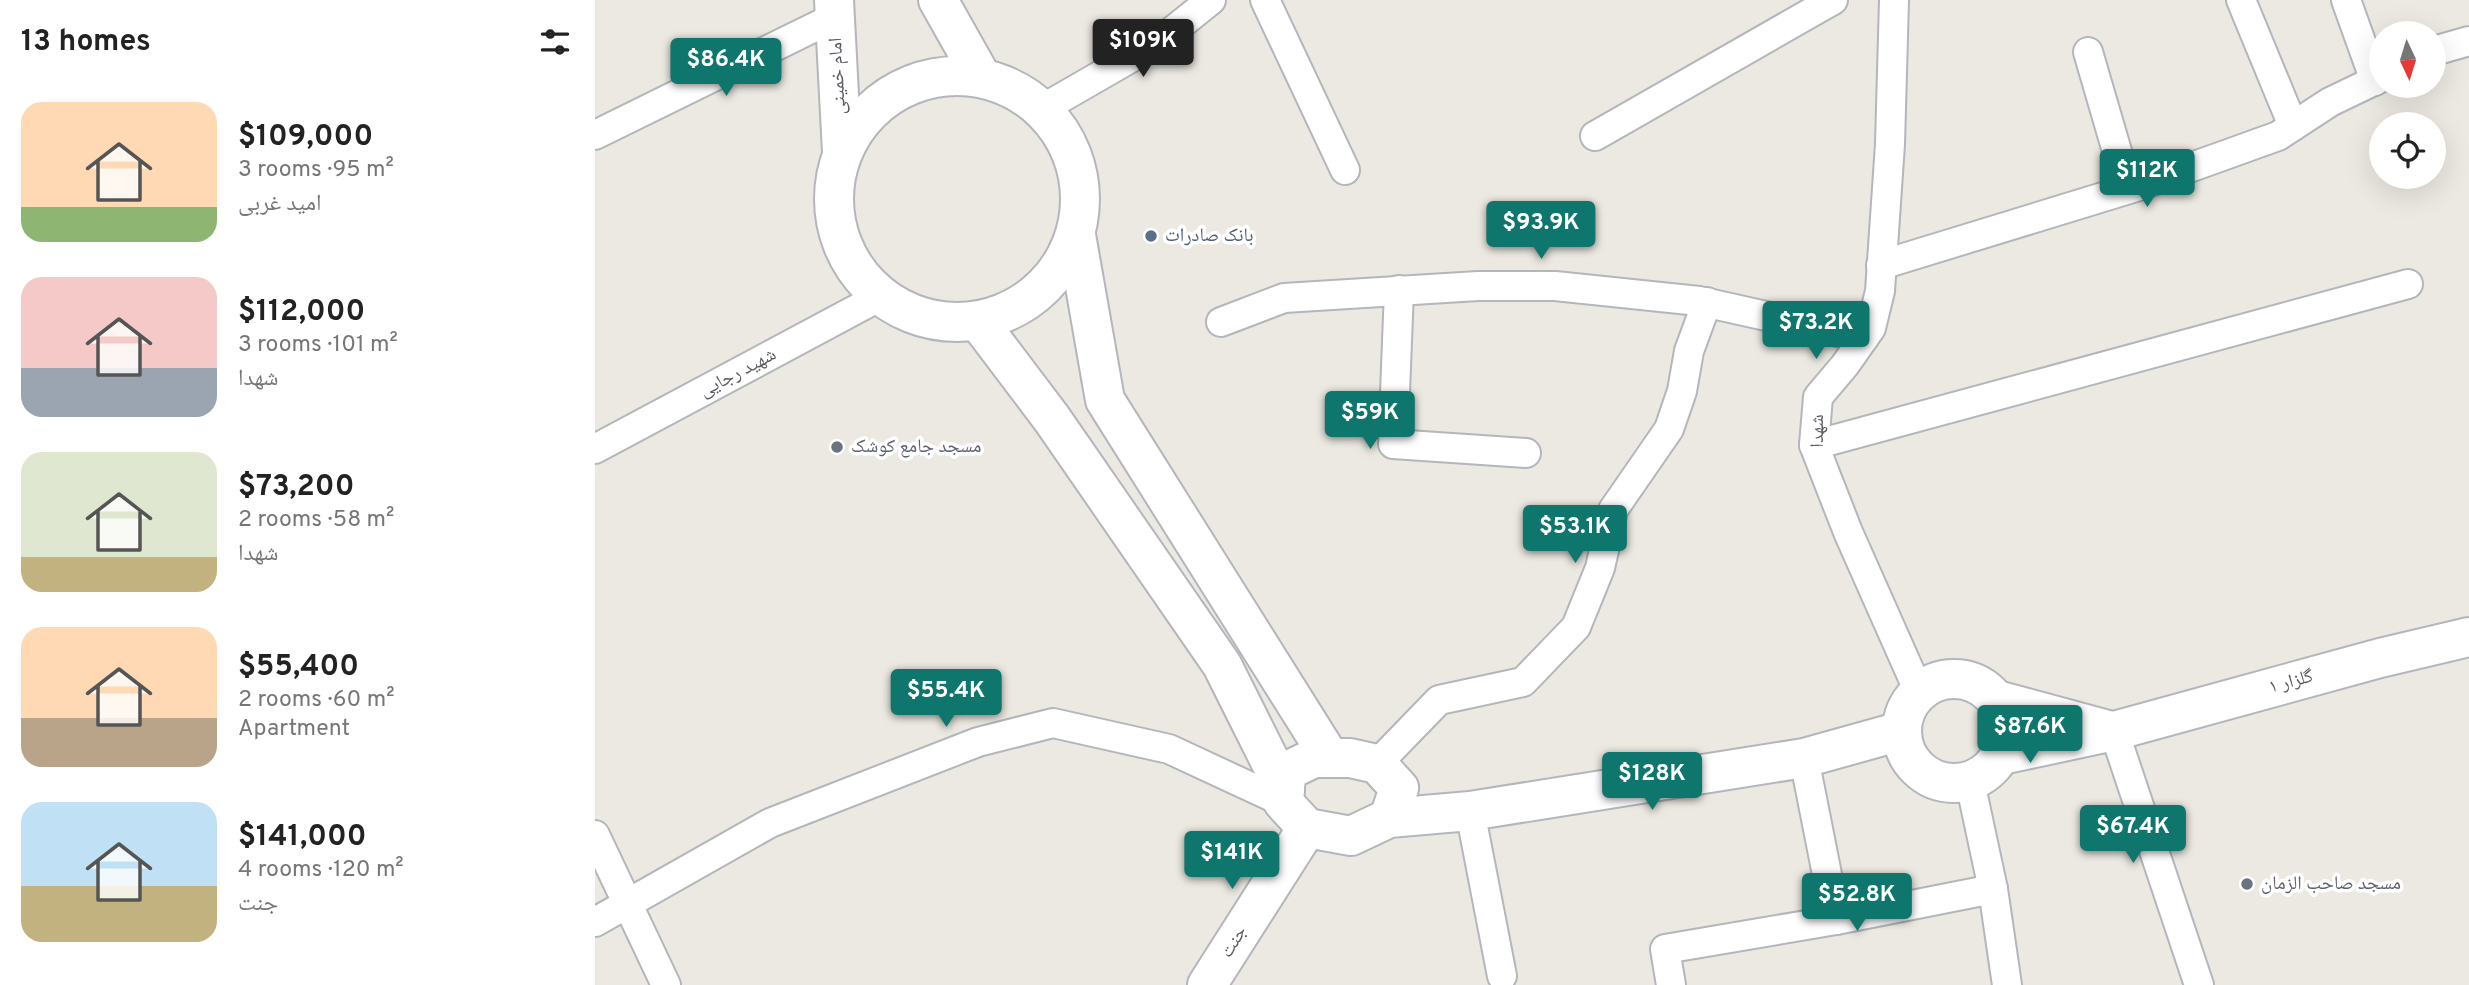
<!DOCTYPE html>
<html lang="en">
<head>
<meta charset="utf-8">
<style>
	body { margin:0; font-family:Overpass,"Noto Naskh Arabic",sans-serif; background:#f2f2f2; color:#222; height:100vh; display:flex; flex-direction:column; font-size:26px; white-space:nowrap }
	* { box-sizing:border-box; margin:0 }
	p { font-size:23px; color:#767676 }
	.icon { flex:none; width:38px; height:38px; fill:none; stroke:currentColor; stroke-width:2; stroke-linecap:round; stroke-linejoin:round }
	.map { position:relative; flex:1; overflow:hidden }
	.side { display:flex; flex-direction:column; background:#fff; width:595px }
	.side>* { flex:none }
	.needle { width:46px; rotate:176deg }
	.tools { position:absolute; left:1774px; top:21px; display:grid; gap:14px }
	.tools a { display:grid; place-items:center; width:77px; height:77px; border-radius:50%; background:#fff; box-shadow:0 7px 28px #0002; font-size:35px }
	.price { position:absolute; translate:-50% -60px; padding:0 16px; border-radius:7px; background:#0f766e; color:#fff; font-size:23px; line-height:46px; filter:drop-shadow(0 2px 4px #0008) }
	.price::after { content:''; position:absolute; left:50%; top:42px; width:21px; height:16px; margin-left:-10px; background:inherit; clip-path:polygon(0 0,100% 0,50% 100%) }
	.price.current { background:#222; color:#fff }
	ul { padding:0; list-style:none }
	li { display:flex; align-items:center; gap:21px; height:175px; padding:0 21px }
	li span { display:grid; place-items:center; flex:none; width:196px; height:140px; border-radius:21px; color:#555 }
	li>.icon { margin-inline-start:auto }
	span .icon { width:84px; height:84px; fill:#fffc; stroke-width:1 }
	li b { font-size:30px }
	h2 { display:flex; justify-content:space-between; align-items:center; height:84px; padding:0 21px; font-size:30px }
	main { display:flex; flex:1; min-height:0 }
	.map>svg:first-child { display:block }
</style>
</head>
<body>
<main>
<section class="side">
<h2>13 homes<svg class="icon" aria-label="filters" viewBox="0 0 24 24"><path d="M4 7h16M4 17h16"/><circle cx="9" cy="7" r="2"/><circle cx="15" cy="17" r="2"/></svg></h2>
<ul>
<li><span style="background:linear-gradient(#ffd9b3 75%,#8fb573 0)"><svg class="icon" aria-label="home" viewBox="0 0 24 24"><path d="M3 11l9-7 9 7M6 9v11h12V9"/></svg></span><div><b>$109,000</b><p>3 rooms · 95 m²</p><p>امید غربی</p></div></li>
<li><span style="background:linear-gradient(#f6c9c9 65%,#9aa5b1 0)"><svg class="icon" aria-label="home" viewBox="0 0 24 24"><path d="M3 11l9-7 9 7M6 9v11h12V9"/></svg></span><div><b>$112,000</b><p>3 rooms · 101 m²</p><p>شهدا</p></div></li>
<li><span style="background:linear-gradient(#dfe7d0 75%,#c2b280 0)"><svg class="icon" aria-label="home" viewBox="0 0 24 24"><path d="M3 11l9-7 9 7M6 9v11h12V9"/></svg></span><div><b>$73,200</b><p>2 rooms · 58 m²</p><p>شهدا</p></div></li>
<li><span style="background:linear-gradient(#ffd9b3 65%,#b9a48a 0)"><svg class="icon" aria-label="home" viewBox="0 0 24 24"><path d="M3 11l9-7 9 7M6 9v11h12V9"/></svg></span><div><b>$55,400</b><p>2 rooms · 60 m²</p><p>Apartment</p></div></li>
<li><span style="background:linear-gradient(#bfe0f5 60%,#c2b280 0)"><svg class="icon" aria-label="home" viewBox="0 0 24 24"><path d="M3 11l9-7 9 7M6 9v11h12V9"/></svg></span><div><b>$141,000</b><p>4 rooms · 120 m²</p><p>جنت</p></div></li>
</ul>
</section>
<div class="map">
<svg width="1874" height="985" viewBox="0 0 1874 985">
	<rect width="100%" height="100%" fill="#ebe9e1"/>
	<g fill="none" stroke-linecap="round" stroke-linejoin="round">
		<g stroke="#b3b6ba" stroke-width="32">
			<g id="street">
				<path d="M670 0 750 170"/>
				<path d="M1299 0 1295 144 1285 291 1276 328 1250 365 1223 397 1219 445 1253 532 1324 692"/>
				<path d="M1646 0 1698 126"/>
				<path d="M1751 0 1780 81"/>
				<path d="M1839 51 1874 41"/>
				<path d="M1493 52 1533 189"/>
				<path d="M447 109 565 41 616 0"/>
				<path d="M0 135 240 17"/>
				<path d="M1000 136 1238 0"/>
				<path d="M1286 265 1544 186 1683 136 1735 102 1787 77"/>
				<path d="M804 290 798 444 931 453"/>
				<path d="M626 322 689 298 883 286H960L1104 301 1269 338"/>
				<path d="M1219 445 1813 284"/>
				<path d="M0 449 286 296"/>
				<path d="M1519 731 1604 985"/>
				<path d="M782 764 844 700 928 682 981 627 1005 568 1018 510 1074 429 1087 391 1094 351 1112 302"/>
				<path d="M1375 782 1398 889 1412 985"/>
				<path d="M875 811 907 976"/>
				<path d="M0 835 71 985"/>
				<path d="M1241 920 1398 889"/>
				<path d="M0 922 175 823 383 742 458 723 574 749 688 802"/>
				<path d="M1076 985 1070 949 1241 920 1209 758"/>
			</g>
		</g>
		<g stroke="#b4b6bc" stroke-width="42">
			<g id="secondary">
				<path d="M239 0 247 152"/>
				<path d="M343 0 387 78"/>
				<circle cx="362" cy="199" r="123"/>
				<path d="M481 235 510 400 735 758"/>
				<path d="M383 321 457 419 627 665 690 791"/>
				<circle cx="1359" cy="731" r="52"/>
				<path d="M1402 700 1513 730"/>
				<path d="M1407 755 1519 731 1785 658 1874 637"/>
				<path d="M719 758H755L782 764 804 788 794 818 756 836 712 828 688 802 692 771Z"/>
				<path d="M794 818 875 811 1209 758 1306 731"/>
				<path d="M612 985 712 828"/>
			</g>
		</g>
		<use href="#street" stroke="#fff" stroke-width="28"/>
		<use href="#secondary" stroke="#fff" stroke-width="38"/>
	</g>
	<circle fill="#5c6f8a" stroke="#fff" stroke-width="2.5" cx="556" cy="236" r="7"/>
	<g fill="#6b7280" stroke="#fff" stroke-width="2.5">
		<circle cx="242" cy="447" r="7"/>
		<circle cx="1652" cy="884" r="7"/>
	</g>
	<g text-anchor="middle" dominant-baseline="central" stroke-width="7" stroke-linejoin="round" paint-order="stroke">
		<g font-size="19" fill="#595c60" stroke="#fff">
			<text transform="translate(243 76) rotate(-93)">امام خمینی</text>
			<text transform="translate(143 373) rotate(-28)">شهید رجایی</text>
			<text transform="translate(1223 431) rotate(-90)">شهدا</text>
			<text transform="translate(1696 682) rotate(-15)">گلزار ۱</text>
			<text transform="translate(639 942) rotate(-58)">جنت</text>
		</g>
		<g font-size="19" fill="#4e5e75" stroke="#fff" text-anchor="start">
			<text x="570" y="236">بانک صادرات</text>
		</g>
		<g font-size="19" fill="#5b616d" stroke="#fff" text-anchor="start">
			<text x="256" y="447">مسجد جامع کوشک</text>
			<text x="1666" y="884">مسجد صاحب الزمان</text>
		</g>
	</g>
</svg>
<div class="tools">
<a><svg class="needle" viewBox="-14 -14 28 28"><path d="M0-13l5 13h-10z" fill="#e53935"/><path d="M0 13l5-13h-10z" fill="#767676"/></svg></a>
<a><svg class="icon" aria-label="locate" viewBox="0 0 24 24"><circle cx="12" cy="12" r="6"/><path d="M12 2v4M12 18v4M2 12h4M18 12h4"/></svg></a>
</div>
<b class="price current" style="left:548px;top:79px">$109K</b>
<b class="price" style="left:131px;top:98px">$86.4K</b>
<b class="price" style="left:1552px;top:209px">$112K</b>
<b class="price" style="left:946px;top:261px">$93.9K</b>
<b class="price" style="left:1221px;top:361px">$73.2K</b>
<b class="price" style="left:775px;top:451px">$59K</b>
<b class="price" style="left:980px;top:565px">$53.1K</b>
<b class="price" style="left:351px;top:729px">$55.4K</b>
<b class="price" style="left:1435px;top:765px">$87.6K</b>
<b class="price" style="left:1057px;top:812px">$128K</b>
<b class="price" style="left:1538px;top:865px">$67.4K</b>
<b class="price" style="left:637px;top:891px">$141K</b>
<b class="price" style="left:1262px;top:933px">$52.8K</b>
</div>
</main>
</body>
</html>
